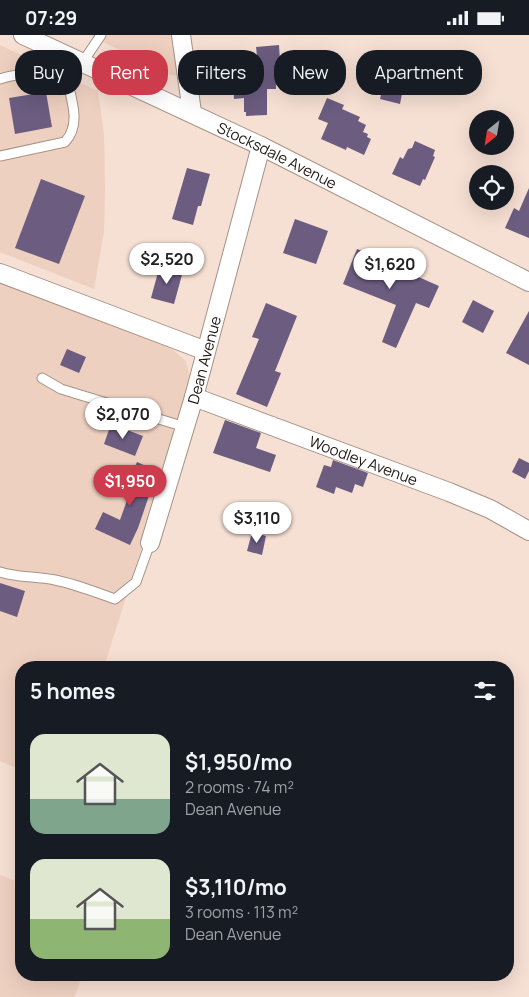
<!DOCTYPE html>
<html lang="en">
<head>
<meta charset="utf-8">
<style>
	body { margin:0; font-family:Manrope,sans-serif; background:#242831; color:#f1f3f6; height:100vh; display:flex; flex-direction:column; font-size:19px; white-space:nowrap }
	* { box-sizing:border-box; margin:0 }
	p { font-size:16px; color:#9ea1a6 }
	.icon { flex:none; width:28px; height:28px; fill:none; stroke:currentColor; stroke-width:2; stroke-linecap:round; stroke-linejoin:round }
	.map { position:relative; flex:1; overflow:hidden }
	.sheet { position:absolute; left:15px; top:626px; width:499px; height:320px; display:flex; flex-direction:column; background:#171b24; border-radius:20px; box-shadow:0 5px 20px #0002 }
	.sheet>* { flex:none }
	.guide { position:absolute; left:15px; top:15px; width:500px; height:45px; display:flex; gap:10px }
	.needle { width:32px; rotate:210deg }
	.tools { position:absolute; left:469px; top:75px; display:grid; gap:10px }
	.tools a { display:grid; place-items:center; width:45px; height:45px; border-radius:50%; background:#171b24; box-shadow:0 5px 20px #0002; font-size:25px }
	.price { position:absolute; translate:-50% -42px; padding:0 11px; border-radius:18px; background:#fff; color:#222; font-size:16px; line-height:32px; filter:drop-shadow(0 1px 2px #0008) }
	.price::after { content:''; position:absolute; left:50%; top:30px; width:15px; height:11px; margin-left:-8px; background:inherit; clip-path:polygon(0 0,100% 0,50% 100%) }
	.price.selected { background:#cc3c4d; color:#fff }
	ul { padding:0; list-style:none }
	li { display:flex; align-items:center; gap:15px; height:125px; padding:0 15px }
	li span { display:grid; place-items:center; flex:none; width:140px; height:100px; border-radius:15px; color:#555 }
	li>.icon { margin-inline-start:auto }
	span .icon { width:60px; height:60px; fill:#fffc; stroke-width:1 }
	li b { font-size:21px }
	h2 { display:flex; justify-content:space-between; align-items:center; height:60px; padding:0 15px; font-size:21px }
	.chip { padding:0 18px; border-radius:20px; background:#171b24; box-shadow:0 5px 20px #0002; font-size:18px; line-height:45px }
	.chip.selected { background:#cc3c4d; color:#fff }
	.status { display:flex; justify-content:space-between; align-items:center; height:35px; padding:0 25px; background:#171b24; direction:ltr }
	.status svg { height:14px; fill:currentColor }
	.map>svg:first-child { display:block }
</style>
</head>
<body>
<div class="status"><b>07:29</b><svg viewBox="0 0 49 12"><path d="M0 12V9h3v3zM5 12V6h3v6zM10 12V3h3v9zM15 12V0h3v12zM26 1h20v11H26zM47 4h2v5h-2z"/></svg></div>
<div class="map">
<svg width="529" height="962" viewBox="0 0 529 962">
	<rect width="100%" height="100%" fill="#f6dfd3"/>
	<g fill="#eed0c0">
		<path d="M89 0H171L178 41 167 39Z"/>
		<path d="M0 10 98 56 104 100 105 155 104 196 94 254 0 217Z"/>
		<path d="M0 244 164 308 186 326 190 341 184 378 104 632H21V735L0 726Z"/>
		<path d="M0 840 21 848V940H82L75 962H0Z"/>
	</g>
	<g fill="#6b5c80">
		<path d="M279 10 280 26 317 30 315 54 276 50V54H267V80L246 81V77H244V63L234 64 233 41 259 39 256 12Z"/>
		<path d="M386 39 405 44 400 69 380 64Z"/>
		<path d="M46 57 52 92 15 99 9 63Z"/>
		<path d="M327 63 344 70 342 74 360 82 358 86 366 90 363 97 368 99 367 102 371 104 364 120 347 112 346 115 321 104 328 88 318 84Z"/>
		<path d="M415 106 435 115 433 121 435 122 425 145 423 144 420 151 392 139 400 122 403 124 408 114 412 113Z"/>
		<path d="M187 133 210 139 201 171H198L193 190 172 184Z"/>
		<path d="M41 144 85 161 59 229 15 213Z"/>
		<path d="M529 153V203L505 193 514 173 519 176Z"/>
		<path d="M295 184 328 196 316 229 283 218Z"/>
		<path d="M357 214 390 226 389 229 439 251 429 273 416 268 396 313 382 307 396 270 343 249Z"/>
		<path d="M160 230 183 236 174 269 151 263Z"/>
		<path d="M473 265 494 276 483 298 462 287Z"/>
		<path d="M266 268 297 281 275 336 281 338 267 372 236 359 259 304 252 302Z"/>
		<path d="M529 276V330L506 318Z"/>
		<path d="M67 314 86 322 79 338 60 330Z"/>
		<path d="M225 385 261 398 256 413 276 420 270 437 213 418Z"/>
		<path d="M111 389 143 401 135 421 104 409Z"/>
		<path d="M519 423 529 428V436L525 444 512 437Z"/>
		<path d="M333 425 368 438 363 452 355 449 352 458 336 452 334 459 316 452 324 430 331 432Z"/>
		<path d="M137 427 155 435 153 439 156 440 138 493 130 510 95 494 103 477 120 485 135 443 131 441Z"/>
		<path d="M252 497 266 501 262 520 247 516Z"/>
		<path d="M0 548 25 556 17 582 0 576Z"/>
	</g>
	<g fill="none" stroke-linecap="round" stroke-linejoin="round">
		<g stroke="#a79286" stroke-width="11">
			<g id="lane">
				<path d="M0 44C26 35 43 42 68 49"/>
				<path d="M0 121 65 107C80 91 73 69 68 49L101 0"/>
				<path d="M42 343 61 354 185 392"/>
				<path d="M0 537C18 543 36 541 55 545 75 549 95 557 115 564L136 547 150 508"/>
			</g>
		</g>
		<g stroke="#a79286" stroke-width="20">
			<g id="street">
				<path id="s1" d="M23 0 261 111 529 247"/>
				<path d="M181 0 192 77"/>
				<path d="M0 238 206 316"/>
				<path id="s2" d="M194 362 449 457 490 474 529 496"/>
				<path id="s3" d="M150 508 194 362 261 111"/>
			</g>
		</g>
		<use href="#lane" stroke="#fff" stroke-width="9"/>
		<use href="#street" stroke="#fff" stroke-width="18"/>
	</g>
	<g text-anchor="middle" dominant-baseline="central" stroke-width="5" stroke-linejoin="round" paint-order="stroke">
		<g font-size="15" fill="#211915" stroke="#f6dfd3">
			<text stroke="none"><textPath href="#s1" startOffset="281">Stocksdale Avenue</textPath></text>
			<text stroke="none"><textPath href="#s3" startOffset="191">Dean Avenue</textPath></text>
			<text stroke="none"><textPath href="#s2" startOffset="181">Woodley Avenue</textPath></text>
		</g>
	</g>
</svg>
<div class="tools">
<a><svg class="needle" viewBox="-14 -14 28 28"><path d="M0-13l5 13h-10z" fill="#e53935"/><path d="M0 13l5-13h-10z" fill="#9ea1a6"/></svg></a>
<a><svg class="icon" aria-label="locate" viewBox="0 0 24 24"><circle cx="12" cy="12" r="6"/><path d="M12 2v4M12 18v4M2 12h4M18 12h4"/></svg></a>
</div>
<b class="price" style="left:167px;top:250px">$2,520</b>
<b class="price" style="left:390px;top:255px">$1,620</b>
<b class="price" style="left:123px;top:405px">$2,070</b>
<b class="price selected" style="left:130px;top:472px">$1,950</b>
<b class="price" style="left:257px;top:509px">$3,110</b>
<div class="guide">
<a class="chip">Buy</a>
<a class="chip selected">Rent</a>
<a class="chip">Filters</a>
<a class="chip">New</a>
<a class="chip">Apartment</a>
</div>
<section class="sheet">
<h2>5 homes<svg class="icon" aria-label="filters" viewBox="0 0 24 24"><path d="M4 7h16M4 17h16"/><circle cx="9" cy="7" r="2"/><circle cx="15" cy="17" r="2"/></svg></h2>
<ul>
<li><span style="background:linear-gradient(#dfe7d0 65%,#7fa58c 0)"><svg class="icon" aria-label="home" viewBox="0 0 24 24"><path d="M3 11l9-7 9 7M6 9v11h12V9"/></svg></span><div><b>$1,950/mo</b><p>2 rooms · 74 m²</p><p>Dean Avenue</p></div></li>
<li><span style="background:linear-gradient(#dfe7d0 60%,#8fb573 0)"><svg class="icon" aria-label="home" viewBox="0 0 24 24"><path d="M3 11l9-7 9 7M6 9v11h12V9"/></svg></span><div><b>$3,110/mo</b><p>3 rooms · 113 m²</p><p>Dean Avenue</p></div></li>
</ul>
</section>
</div>
</body>
</html>
